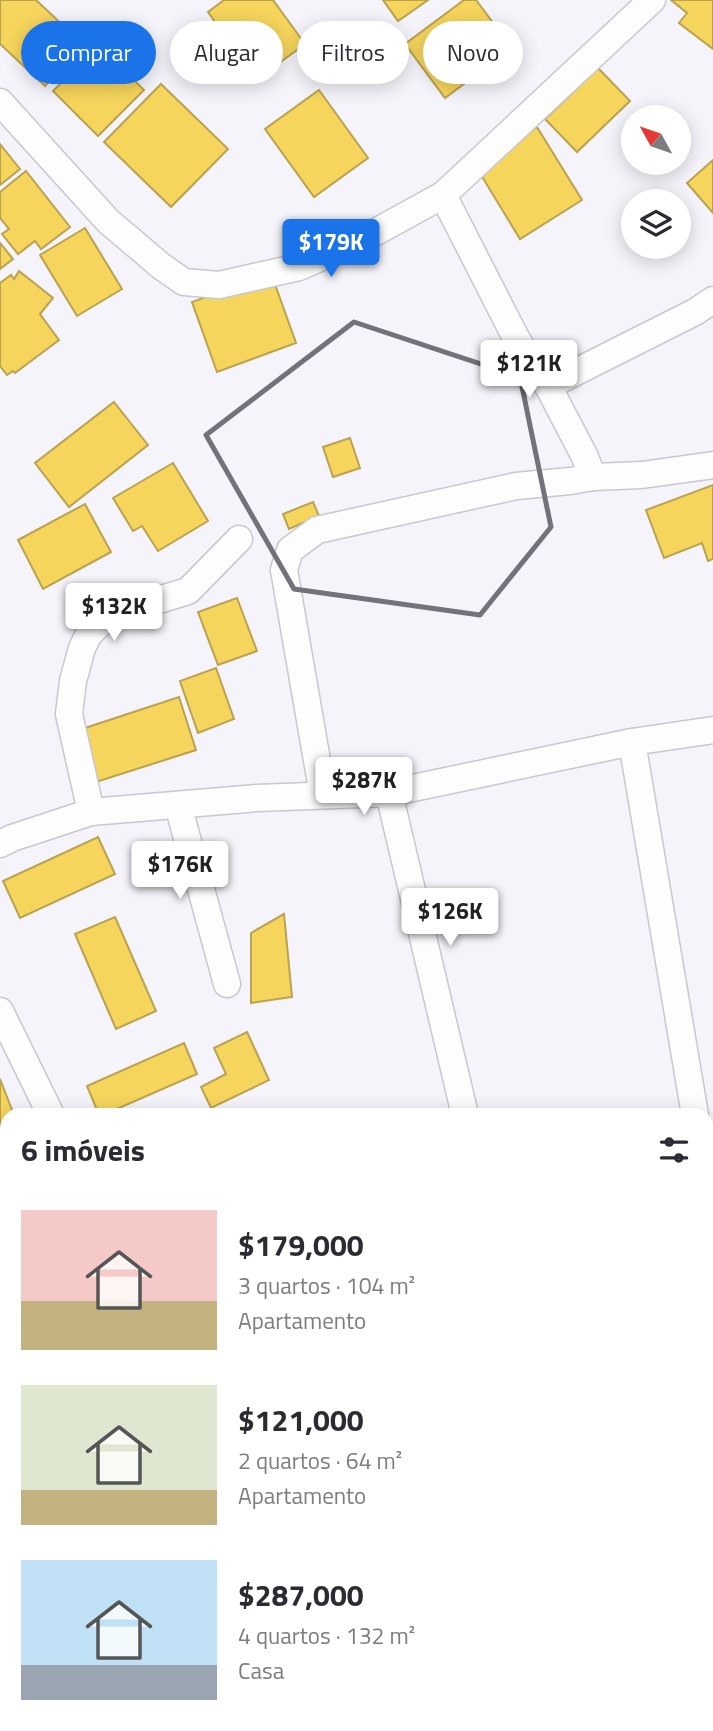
<!DOCTYPE html>
<html lang="pt">
<head>
<meta charset="utf-8">
<style>
	body { margin:0; font-family:"Titillium Web",sans-serif; background:#f2f2f3; color:#2b2b33; height:100vh; display:flex; flex-direction:column; font-size:26px; white-space:nowrap }
	* { box-sizing:border-box; margin:0 }
	p { font-size:23px; color:#7c7c81 }
	.icon { flex:none; width:38px; height:38px; fill:none; stroke:currentColor; stroke-width:2; stroke-linecap:round; stroke-linejoin:round }
	.map { position:relative; flex:1; overflow:hidden }
	.details { position:absolute; left:0px; top:1108px; width:714px; height:625px; display:flex; flex-direction:column; background:#fff; border-radius:21px 21px 0 0; box-shadow:0 4px 18px #0003 }
	.details>* { flex:none }
	.banner { position:absolute; left:21px; top:21px; width:672px; height:63px; display:flex; gap:14px }
	.needle { width:46px; rotate:310deg }
	.buttons { position:absolute; left:621px; top:105px; display:grid; gap:14px }
	.buttons a { display:grid; place-items:center; width:70px; height:70px; border-radius:50%; background:#fff; box-shadow:0 4px 18px #0003; font-size:35px }
	.price { position:absolute; translate:-50% -60px; padding:0 16px; border-radius:7px; background:#fff; color:#222; font-size:23px; line-height:46px; filter:drop-shadow(0 2px 4px #0008) }
	.price::after { content:''; position:absolute; left:50%; top:42px; width:21px; height:16px; margin-left:-10px; background:inherit; clip-path:polygon(0 0,100% 0,50% 100%) }
	.price.selected { background:#1a73e8; color:#fff }
	ul { padding:0; list-style:none }
	li { display:flex; align-items:center; gap:21px; height:175px; padding:0 21px }
	li span { display:grid; place-items:center; flex:none; width:196px; height:140px; border-radius:0px; color:#555 }
	li>.icon { margin-inline-start:auto }
	span .icon { width:84px; height:84px; fill:#fffc; stroke-width:1 }
	li b { font-size:30px }
	h2 { display:flex; justify-content:space-between; align-items:center; height:84px; padding:0 21px; font-size:30px }
	.chip { padding:0 24px; border-radius:32px; background:#fff; box-shadow:0 4px 18px #0003; font-size:24px; line-height:63px }
	.chip.selected { background:#1a73e8; color:#fff }
	.map>svg:first-child { display:block }
</style>
</head>
<body>
<div class="map">
<svg width="713" height="1731" viewBox="0 0 713 1731">
	<defs>
		<pattern id="forest-firs" width="22" height="20" patternUnits="userSpaceOnUse" patternTransform="scale(1.75)"><rect width="22" height="20" fill="#f1cce7"/><path d="M5 1l3.5 6h-7zM16 11l3.5 6h-7z" fill="#cfafc7"/></pattern>
	</defs>
	<rect width="100%" height="100%" fill="#f5f4fa"/>
	<path fill="url(#forest-firs)" d="M707 1532H713V1731H522L519 1726H707Z"/>
	<g fill="#f6d55c" stroke="#baa250" stroke-width="2">
		<path d="M0 0H36L83 44 45 86 0 44Z"/>
		<path d="M224 0H273L305 44 256 80 208 12Z"/>
		<path d="M383 0H428L398 21Z"/>
		<path d="M464 0H476L512 48 445 98 405 44Z"/>
		<path d="M671 0H713V49L679 23 687 13Z"/>
		<path d="M99 45 144 90 98 136 53 91Z"/>
		<path d="M598 68 630 101 577 152 545 119Z"/>
		<path d="M161 84 228 149 171 207 104 142Z"/>
		<path d="M319 90 368 158 314 197 265 129Z"/>
		<path d="M537 127 582 200 520 239 475 165Z"/>
		<path d="M0 144 20 169 0 185Z"/>
		<path d="M713 160V213L687 183Z"/>
		<path d="M26 171 70 227 41 249 35 241 18 254 2 234 9 229 0 218V192Z"/>
		<path d="M85 228 122 289 77 316 40 255Z"/>
		<path d="M0 243 13 259 0 269Z"/>
		<path d="M19 271 53 298 40 314 59 340 15 373 13 371 7 375 0 366V283L11 275 14 279Z"/>
		<path d="M271 273 296 343 217 372 192 302Z"/>
		<path d="M114 402 148 445 69 507 35 463Z"/>
		<path d="M350 438 360 468 333 477 323 447Z"/>
		<path d="M173 463 208 521 158 551 142 526 133 531 113 498Z"/>
		<path d="M713 485V559L708 561 702 543 664 558 646 510Z"/>
		<path d="M313 502 319 516 289 529 283 514Z"/>
		<path d="M85 504 111 552 43 589 18 540Z"/>
		<path d="M237 598 257 651 218 665 198 612Z"/>
		<path d="M216 668 234 719 198 733 180 681Z"/>
		<path d="M179 697 196 750 96 782 79 730Z"/>
		<path d="M98 837 115 874 20 918 3 881Z"/>
		<path d="M284 914 292 997 251 1003V933Z"/>
		<path d="M115 917 156 1011 116 1029 75 934Z"/>
		<path d="M247 1032 269 1080 211 1108 201 1087 226 1074 214 1048Z"/>
		<path d="M184 1043 197 1074 103 1115H99L87 1086Z"/>
		<path d="M0 1079 14 1115H7V1141L0 1144Z"/>
		<path d="M7 1171V1237L0 1240V1175Z"/>
		<path d="M0 1458 7 1470V1488L0 1492Z"/>
		<path d="M7 1494V1564L6 1565 0 1554V1498Z"/>
		<path d="M141 1726H210L212 1731H142Z"/>
		<path d="M255 1726H313L316 1731H257Z"/>
	</g>
	<path fill="#4393c3" stroke="#3c7498" stroke-width="2" d="M405 1726H450L453 1731H400L398 1729Z"/>
	<g fill="none" stroke-linecap="round" stroke-linejoin="round">
		<g stroke="#c9c7cf" stroke-width="29">
			<g id="street">
				<path d="M0 102 108 221 161 266 184 282 219 285 299 267 363 239 443 195 652 0"/>
				<path d="M443 195 516 338 531 363 548 386 695 312 713 300"/>
				<path d="M593 477 642 475 713 465"/>
				<path d="M632 742 695 1115"/>
				<path d="M389 793 465 1115"/>
				<path d="M323 795 284 570 290 550 317 530 516 486 570 481 593 477 584 455 548 386"/>
				<path d="M178 805 227 984"/>
				<path d="M91 812 69 714 73 681 82 648 89 634 104 620 145 604 188 591 239 539"/>
				<path d="M0 844 12 838 91 812 257 798 389 793 632 742 713 730"/>
				<path d="M0 1011 51 1115"/>
				<path d="M707 1188 713 1224"/>
				<path d="M348 1726 351 1731"/>
			</g>
		</g>
		<use href="#street" stroke="#fefdfe" stroke-width="26"/>
	</g>
	<path fill="none" stroke="#73717a" stroke-width="5" stroke-linejoin="round" d="M354 322 520 377 551 527 480 615 294 589 206 435Z"/>
</svg>
<div class="buttons">
<a><svg class="needle" viewBox="-14 -14 28 28"><path d="M0-13l5 13h-10z" fill="#e53935"/><path d="M0 13l5-13h-10z" fill="#7c7c81"/></svg></a>
<a><svg class="icon" aria-label="layers" viewBox="0 0 24 24"><path d="M12 4l9 5-9 5-9-5zM3 14l9 5 9-5"/></svg></a>
</div>
<b class="price selected" style="left:331px;top:279px">$179K</b>
<b class="price" style="left:529px;top:400px">$121K</b>
<b class="price" style="left:114px;top:643px">$132K</b>
<b class="price" style="left:364px;top:817px">$287K</b>
<b class="price" style="left:180px;top:901px">$176K</b>
<b class="price" style="left:450px;top:948px">$126K</b>
<div class="banner">
<a class="chip selected">Comprar</a>
<a class="chip">Alugar</a>
<a class="chip">Filtros</a>
<a class="chip">Novo</a>
</div>
<section class="details">
<h2>6 imóveis<svg class="icon" aria-label="filters" viewBox="0 0 24 24"><path d="M4 7h16M4 17h16"/><circle cx="9" cy="7" r="2"/><circle cx="15" cy="17" r="2"/></svg></h2>
<ul>
<li><span style="background:linear-gradient(#f6c9c9 65%,#c2b280 0)"><svg class="icon" aria-label="home" viewBox="0 0 24 24"><path d="M3 11l9-7 9 7M6 9v11h12V9"/></svg></span><div><b>$179,000</b><p>3 quartos · 104 m²</p><p>Apartamento</p></div></li>
<li><span style="background:linear-gradient(#dfe7d0 75%,#c2b280 0)"><svg class="icon" aria-label="home" viewBox="0 0 24 24"><path d="M3 11l9-7 9 7M6 9v11h12V9"/></svg></span><div><b>$121,000</b><p>2 quartos · 64 m²</p><p>Apartamento</p></div></li>
<li><span style="background:linear-gradient(#bfe0f5 75%,#9aa5b1 0)"><svg class="icon" aria-label="home" viewBox="0 0 24 24"><path d="M3 11l9-7 9 7M6 9v11h12V9"/></svg></span><div><b>$287,000</b><p>4 quartos · 132 m²</p><p>Casa</p></div></li>
</ul>
</section>
</div>
</body>
</html>
